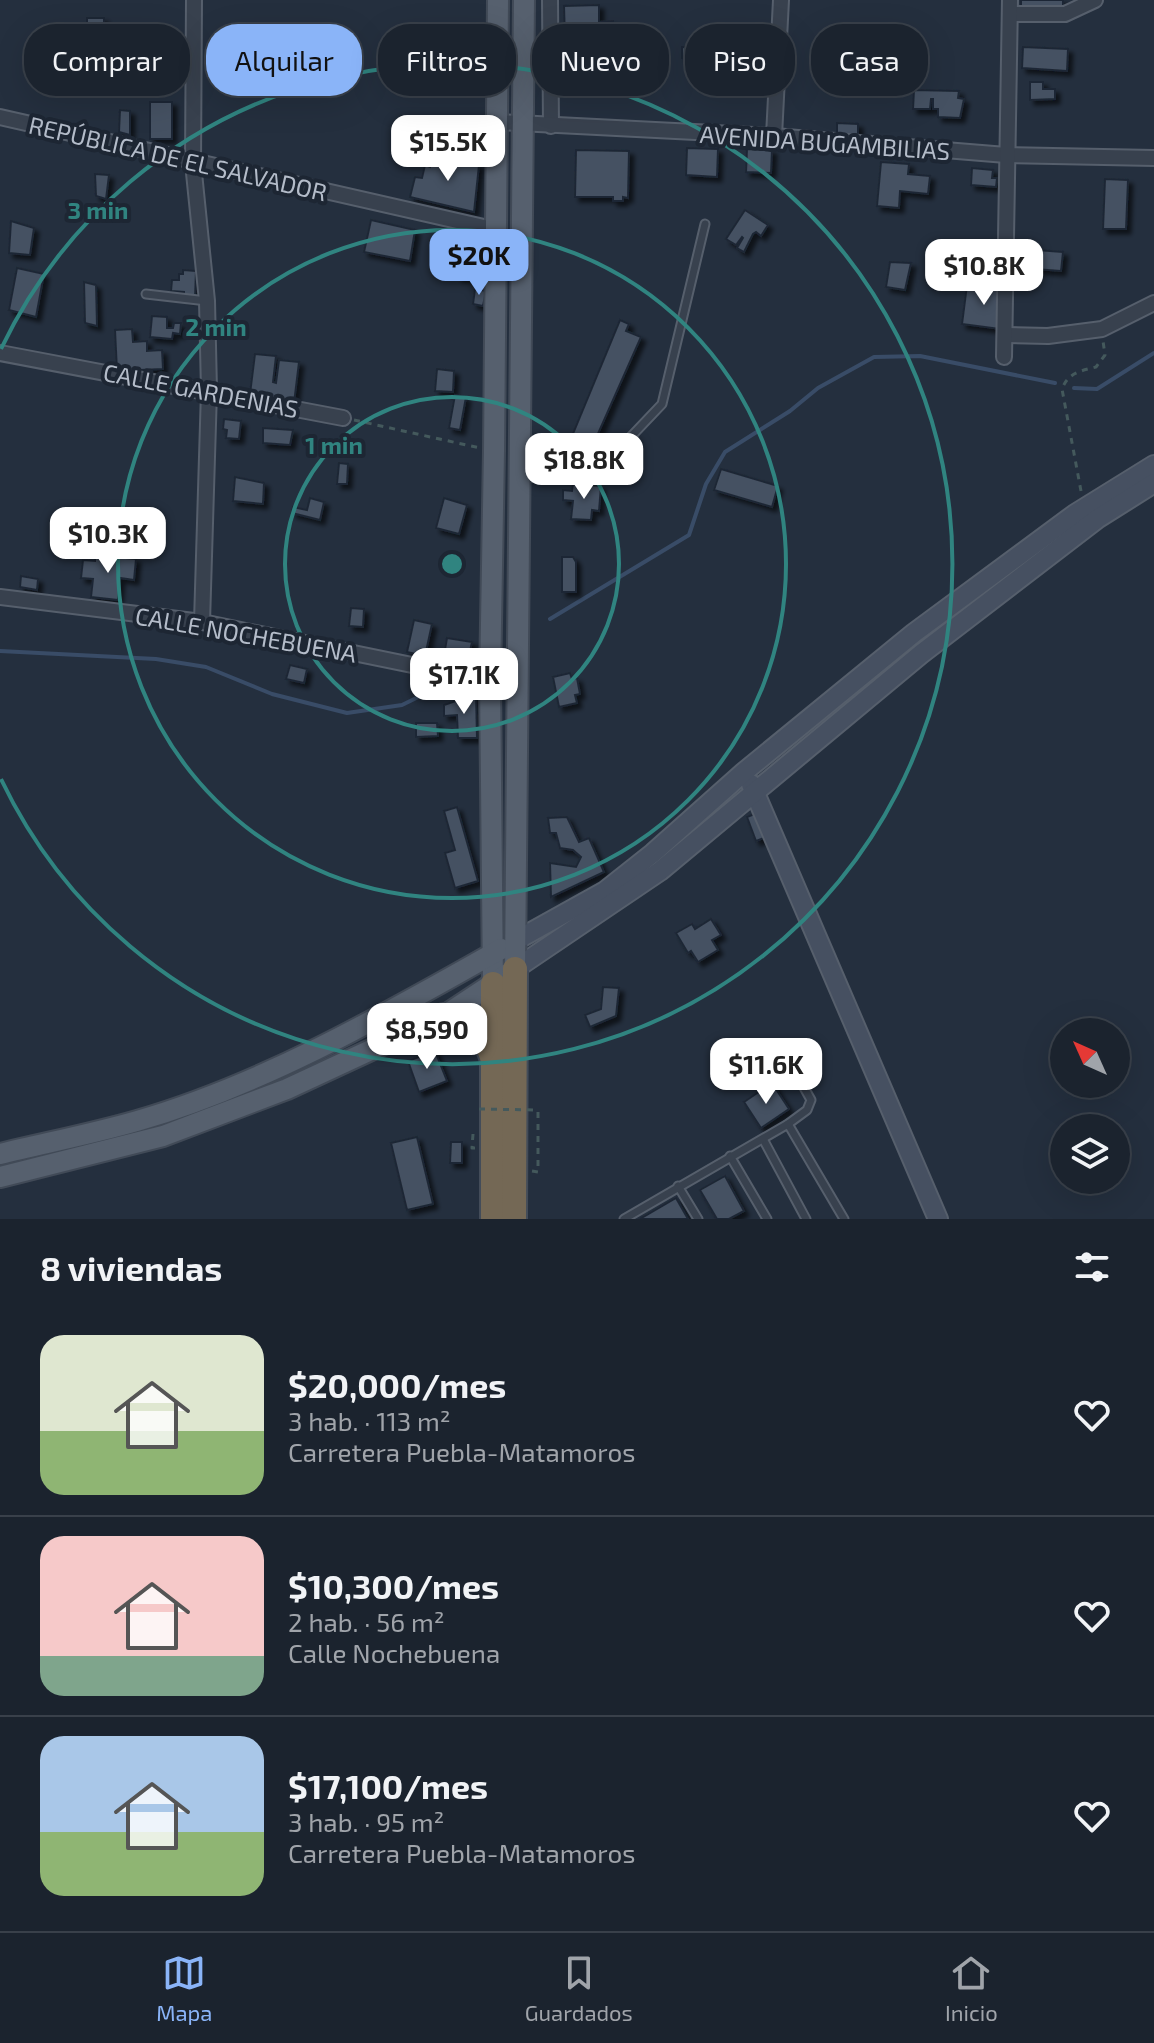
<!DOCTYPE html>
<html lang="es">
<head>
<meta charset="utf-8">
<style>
	body { margin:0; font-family:"Exo 2",sans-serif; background:#242b36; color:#f1f3f6; height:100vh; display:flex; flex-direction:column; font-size:30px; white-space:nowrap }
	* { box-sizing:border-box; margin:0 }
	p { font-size:26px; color:#a0a4aa }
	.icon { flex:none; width:44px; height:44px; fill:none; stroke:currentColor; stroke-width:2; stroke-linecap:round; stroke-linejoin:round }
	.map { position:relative; height:1219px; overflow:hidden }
	.side { display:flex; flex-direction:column; background:#1b232e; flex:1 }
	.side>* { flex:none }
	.guide { position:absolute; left:24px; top:24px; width:1106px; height:72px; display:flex; gap:16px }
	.needle { width:52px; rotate:315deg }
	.fabs { position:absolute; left:1050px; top:1018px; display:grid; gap:16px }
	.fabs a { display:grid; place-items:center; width:80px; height:80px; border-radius:50%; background:#1b232e; box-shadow:0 8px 32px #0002,0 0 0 2px #39404a; font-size:40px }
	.price { position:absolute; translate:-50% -68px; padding:0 18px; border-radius:16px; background:#fff; color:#222; font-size:26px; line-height:52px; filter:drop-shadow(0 2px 4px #0008) }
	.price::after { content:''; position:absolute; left:50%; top:48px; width:24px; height:18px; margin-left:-12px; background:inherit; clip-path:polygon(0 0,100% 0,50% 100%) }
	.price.selected { background:#8ab4f8; color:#111 }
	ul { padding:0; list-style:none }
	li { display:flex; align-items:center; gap:24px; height:200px; padding:0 40px }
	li+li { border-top:2px solid #39404a }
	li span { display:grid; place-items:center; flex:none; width:224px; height:160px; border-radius:24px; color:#555 }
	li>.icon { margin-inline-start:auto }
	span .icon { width:96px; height:96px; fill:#fffc; stroke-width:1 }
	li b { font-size:34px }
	h2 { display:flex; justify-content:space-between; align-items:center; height:96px; padding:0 40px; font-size:34px }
	.pill { padding:0 28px; border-radius:32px; background:#1b232e; box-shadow:0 8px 32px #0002,0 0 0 2px #39404a; font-size:28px; line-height:72px }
	.pill.selected { background:#8ab4f8; color:#111 }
	.tabs { display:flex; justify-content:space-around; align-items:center; height:112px; border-top:2px solid #39404a; background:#1b232e; font-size:22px; color:#a0a4aa }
	.tabs a { display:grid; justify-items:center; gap:4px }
	.tabs .selected { color:#8ab4f8 }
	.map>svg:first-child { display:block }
</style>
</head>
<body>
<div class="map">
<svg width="1154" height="1219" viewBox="0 0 1154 1219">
	<defs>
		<filter id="shadow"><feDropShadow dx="4.5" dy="4.5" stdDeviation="2" flood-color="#0009"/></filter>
	</defs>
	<rect width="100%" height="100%" fill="#242f3e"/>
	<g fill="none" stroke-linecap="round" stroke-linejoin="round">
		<g stroke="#394c67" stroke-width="4">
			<path d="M1074 388 1097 389 1154 353"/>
			<path d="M550 619 689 535 706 484 725 452 790 411 818 388 874 357 920 356 1055 383"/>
			<path d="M0 651 156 659 206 667 272 694 347 713 402 705 447 683"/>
		</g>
	</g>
	<g fill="#455162" stroke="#1f2835" stroke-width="2" filter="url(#shadow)">
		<rect x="1021" y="0" width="42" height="7"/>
		<path d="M599 5V22L613 21V38L565 40 564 6Z"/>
		<rect x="87" y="18" width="17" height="32"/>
		<path d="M710 25 777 27V39L709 35Z"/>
		<path d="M435 47 451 50 448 69 431 66Z"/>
		<path d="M682 47 732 48 733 61 682 58Z"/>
		<path d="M1023 47 1068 49 1067 71 1022 68Z"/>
		<path d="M591 49H608V62L591 61Z"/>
		<path d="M455 55 473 60 472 77 451 72Z"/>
		<path d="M741 60 771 61V80H753L752 66H741Z"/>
		<path d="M421 71 456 78 454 88 419 81Z"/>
		<path d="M1030 82H1043V89H1055V99L1030 100Z"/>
		<path d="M914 90 959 91 958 98 964 99 960 118 938 117V109H933V99H931L930 109H913Z"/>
		<rect x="150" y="102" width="22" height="37"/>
		<path d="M120 110 130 111V135L119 132Z"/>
		<path d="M837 123 858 124V137L837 136Z"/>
		<path d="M687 148 718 149 717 177 686 175Z"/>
		<path d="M747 149 772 150 771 173 746 172Z"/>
		<path d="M576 150 629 151 628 198 623 197V201H613V197H575Z"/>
		<path d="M433 153 479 165 474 212 410 197 415 177 422 178 425 165 430 167Z"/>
		<path d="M881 162 909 164 908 174 930 176 928 194 900 191 899 208 877 206Z"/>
		<path d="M972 168 993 170 992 178H997L996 187 971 185Z"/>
		<path d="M95 174 109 175 106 199 96 196Z"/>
		<path d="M1105 179 1128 180 1126 229H1103Z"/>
		<path d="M745 210 768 225 761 236 756 232 753 234 744 252 737 248 743 238 742 237 736 245 726 239Z"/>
		<path d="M371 220 415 230 410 261 364 252Z"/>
		<path d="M11 221 34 228 30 255 9 253Z"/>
		<path d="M458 243 480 248 477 277H458Z"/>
		<path d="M1023 249 1063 252 1061 271 1021 268Z"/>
		<path d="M437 254 453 258 450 271 433 267Z"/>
		<path d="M890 262 911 263 905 290 886 287Z"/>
		<path d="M17 268 44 274 36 317 9 310Z"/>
		<path d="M183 270 196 271 195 298 184 297V292L171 291 172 280H179V274H183Z"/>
		<path d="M84 282 96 285 97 326 85 323Z"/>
		<path d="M967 285 1006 289 1000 329 962 324Z"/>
		<path d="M475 289 486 291 483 306 473 304Z"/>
		<path d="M152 316 167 317V328H173L174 323H181L180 334 173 333 172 339 150 337Z"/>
		<path d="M620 320 629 324 626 331 641 337 593 445 572 436Z"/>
		<path d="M132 329 133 342 147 341V351L162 350 163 369 117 371 115 330Z"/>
		<path d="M255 354 276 356 273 382 276 383 279 360 299 362 294 403 258 399 259 394H250Z"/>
		<path d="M437 369 454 371 453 392 435 391Z"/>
		<path d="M455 395 466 397 460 430 449 428Z"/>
		<path d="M224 419 241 421 239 439 226 438 227 430 223 429Z"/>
		<path d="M263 428 293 430 290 445 263 443Z"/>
		<path d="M339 463 348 464 347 484H337Z"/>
		<path d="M721 469 778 486 772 507 714 490Z"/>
		<path d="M235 477 264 483 263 504 233 501Z"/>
		<path d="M573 484 601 486 599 511 592 510 591 520 571 519 573 501 563 500V490L572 491Z"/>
		<path d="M310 498 324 502 320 520 292 513 293 507 307 510Z"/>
		<path d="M444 498 467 505 459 534 436 528Z"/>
		<path d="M72 508 98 511 94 539 69 536Z"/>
		<path d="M95 555 136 559 134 580 120 578 118 600 91 597 93 579 81 578 83 560 95 561Z"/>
		<path d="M562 557H573L576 562V592H562Z"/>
		<path d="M21 576 38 579 37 590 20 587Z"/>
		<path d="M351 608 364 609 363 627 349 626Z"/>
		<path d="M414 620 432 624 425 656 407 652Z"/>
		<path d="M447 638 472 642 467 665 443 661Z"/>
		<path d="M290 665 307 669 304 683 286 679Z"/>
		<path d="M570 673 572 679 577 678 580 694 575 695 577 703 559 707 553 677Z"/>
		<path d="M476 694 477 738H458L457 715 444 716V705Z"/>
		<path d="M416 723H437L438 736 416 737Z"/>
		<path d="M457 807 478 881 455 888 445 853 455 850 444 811Z"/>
		<path d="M762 811 772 835 756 841 747 817Z"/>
		<path d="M567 817 579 842 589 838 604 872 551 897 550 863 576 867 581 857 573 850 560 848 556 833H550L548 818Z"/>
		<path d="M711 919 721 935 712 940 718 950 698 962 691 951 688 953 676 933 692 924 695 929Z"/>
		<path d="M603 987 619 988 616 1016 590 1027 585 1015 601 1009Z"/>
		<path d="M435 1051 447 1081 419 1092 408 1061Z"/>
		<path d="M772 1083 789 1109 761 1128 744 1102Z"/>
		<path d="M417 1137 433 1204 407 1210 391 1143Z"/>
		<path d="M451 1142H462V1163H450Z"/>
		<path d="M725 1176 744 1211 729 1219H717L700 1190Z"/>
		<path d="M676 1198 688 1219H640Z"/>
	</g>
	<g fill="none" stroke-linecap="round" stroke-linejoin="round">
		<g stroke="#565f6c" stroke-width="11">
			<g id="lane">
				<path d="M146 294 207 301"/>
				<path d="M522 478 582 475 623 445 662 404 705 224"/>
				<path d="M788 1124 844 1219"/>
				<path d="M763 1139 806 1219"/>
				<path d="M730 1156 767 1219"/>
				<path d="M678 1186 698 1219"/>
				<path d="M624 1219 788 1124 807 1110 811 1100 792 1066"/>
			</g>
		</g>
		<g stroke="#565f6c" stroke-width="18">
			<g id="street">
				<path d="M194 0 193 163 207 301 209 391 202 622"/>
				<path d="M550 0 551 126"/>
				<path d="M1010 14H1065L1095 0"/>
				<path d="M0 117 497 230"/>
				<path d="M496 122 774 136 1006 155 1154 158"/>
				<path d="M774 136 781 0"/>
				<path d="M1006 335 1048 336 1102 329 1154 303"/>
				<path d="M0 353 343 418"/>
				<path d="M1004 357 1010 0"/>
				<path d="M0 597 202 622 490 681"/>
			</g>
		</g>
		<g stroke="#565f6c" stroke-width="22">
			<g id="secondary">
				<path d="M751 784 938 1219"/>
				<path d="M515 941 605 891 653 853 744 772 914 633 1075 514 1154 465"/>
				<path d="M515 969 660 871 921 654 1097 519 1154 483"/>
			</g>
		</g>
		<g stroke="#414a57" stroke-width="24">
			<g id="primary">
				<path d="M493 984 490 681 494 451 498 0"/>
				<path d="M0 1154C45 1143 92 1134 137 1121 265 1084 386 1014 501 949"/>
				<path d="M0 1177 163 1136 287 1089 444 1016 515 969 524 0"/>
			</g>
		</g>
		<g stroke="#434c59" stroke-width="28">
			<g id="highway">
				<path d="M444 1016C469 1021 486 1035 493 1060"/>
				<path d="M493 1219V984"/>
				<path d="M514 1219 515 969"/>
			</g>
		</g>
		<g stroke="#44595c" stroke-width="3" stroke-dasharray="6 6" stroke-linecap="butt">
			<path d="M354 420 480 448"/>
			<path d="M1081 491 1062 389C1068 373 1080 371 1096 367L1105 355 1103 341"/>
			<path d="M473 1134 472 1148H475"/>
			<path d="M532 1171 538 1172V1110"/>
		</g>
		<use href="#lane" stroke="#38414e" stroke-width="7"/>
		<use href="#street" stroke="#38414e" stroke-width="14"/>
		<use href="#secondary" stroke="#465061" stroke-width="18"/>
		<use href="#primary" stroke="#56606e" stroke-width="20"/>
		<use href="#highway" stroke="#746855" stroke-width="24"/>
		<path stroke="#44595c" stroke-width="3" stroke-dasharray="6 6" stroke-linecap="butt" d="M479 1109 538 1110"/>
	</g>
	<g fill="none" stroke="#308480" stroke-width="4">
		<circle cx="452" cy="564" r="167"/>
		<circle cx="452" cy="564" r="334"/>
		<path d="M1 349A500 500 0 1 1 1 779"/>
	</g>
	<g text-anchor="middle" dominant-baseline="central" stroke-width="8" stroke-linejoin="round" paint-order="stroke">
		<g font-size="24" fill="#b4bcc9" stroke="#1d2633">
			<text transform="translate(825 142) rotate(4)">AVENIDA BUGAMBILIAS</text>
			<text transform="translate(178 158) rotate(13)">REPÚBLICA DE EL SALVADOR</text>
			<text transform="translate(201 390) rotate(11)">CALLE GARDENIAS</text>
			<text transform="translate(246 634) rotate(10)">CALLE NOCHEBUENA</text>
		</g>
	</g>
	<circle cx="452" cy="564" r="12" fill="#308480" stroke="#1d2633" stroke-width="4"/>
	<g font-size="24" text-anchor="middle" font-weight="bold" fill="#308480" stroke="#1d2633" stroke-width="8" stroke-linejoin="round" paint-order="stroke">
		<text x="98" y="219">3 min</text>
		<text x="216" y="336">2 min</text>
		<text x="334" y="454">1 min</text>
	</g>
</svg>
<div class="fabs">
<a><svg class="needle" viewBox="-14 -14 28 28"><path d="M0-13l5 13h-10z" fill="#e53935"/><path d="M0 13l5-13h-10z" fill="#a0a4aa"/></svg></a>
<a><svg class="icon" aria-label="layers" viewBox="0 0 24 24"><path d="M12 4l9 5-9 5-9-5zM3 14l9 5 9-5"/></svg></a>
</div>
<b class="price" style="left:448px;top:183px">$15.5K</b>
<b class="price selected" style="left:479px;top:297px">$20K</b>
<b class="price" style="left:984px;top:307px">$10.8K</b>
<b class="price" style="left:584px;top:501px">$18.8K</b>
<b class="price" style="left:108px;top:575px">$10.3K</b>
<b class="price" style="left:464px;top:716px">$17.1K</b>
<b class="price" style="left:427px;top:1071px">$8,590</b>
<b class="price" style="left:766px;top:1106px">$11.6K</b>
<div class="guide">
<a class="pill">Comprar</a>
<a class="pill selected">Alquilar</a>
<a class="pill">Filtros</a>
<a class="pill">Nuevo</a>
<a class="pill">Piso</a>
<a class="pill">Casa</a>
</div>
</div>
<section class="side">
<h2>8 viviendas<svg class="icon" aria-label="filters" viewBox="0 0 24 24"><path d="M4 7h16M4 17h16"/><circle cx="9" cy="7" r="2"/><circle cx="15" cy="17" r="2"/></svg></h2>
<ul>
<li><span style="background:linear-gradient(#dfe7d0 60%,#8fb573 0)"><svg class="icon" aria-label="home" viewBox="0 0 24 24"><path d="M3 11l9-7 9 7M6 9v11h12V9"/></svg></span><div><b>$20,000/mes</b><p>3 hab. · 113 m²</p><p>Carretera Puebla-Matamoros</p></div><svg class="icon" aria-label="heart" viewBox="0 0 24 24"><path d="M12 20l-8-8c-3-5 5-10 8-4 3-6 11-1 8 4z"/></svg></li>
<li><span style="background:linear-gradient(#f6c9c9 75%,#7fa58c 0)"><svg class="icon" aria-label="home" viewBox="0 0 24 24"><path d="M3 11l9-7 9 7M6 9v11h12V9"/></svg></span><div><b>$10,300/mes</b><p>2 hab. · 56 m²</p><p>Calle Nochebuena</p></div><svg class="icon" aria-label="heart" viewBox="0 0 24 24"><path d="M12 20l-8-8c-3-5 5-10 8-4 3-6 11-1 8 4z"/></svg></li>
<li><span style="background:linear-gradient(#a9c7e8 60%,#8fb573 0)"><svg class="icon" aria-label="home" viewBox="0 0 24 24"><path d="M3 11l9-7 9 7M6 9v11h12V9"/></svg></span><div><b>$17,100/mes</b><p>3 hab. · 95 m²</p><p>Carretera Puebla-Matamoros</p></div><svg class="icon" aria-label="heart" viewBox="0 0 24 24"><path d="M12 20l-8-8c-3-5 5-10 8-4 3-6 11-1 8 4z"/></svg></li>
</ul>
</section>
<nav class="tabs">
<a class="selected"><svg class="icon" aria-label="map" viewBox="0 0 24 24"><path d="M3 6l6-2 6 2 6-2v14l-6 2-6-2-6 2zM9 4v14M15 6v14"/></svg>Mapa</a>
<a><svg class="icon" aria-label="saved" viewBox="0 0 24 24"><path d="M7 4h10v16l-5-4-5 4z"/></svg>Guardados</a>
<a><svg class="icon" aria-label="home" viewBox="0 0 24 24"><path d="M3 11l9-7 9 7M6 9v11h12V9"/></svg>Inicio</a>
</nav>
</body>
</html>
